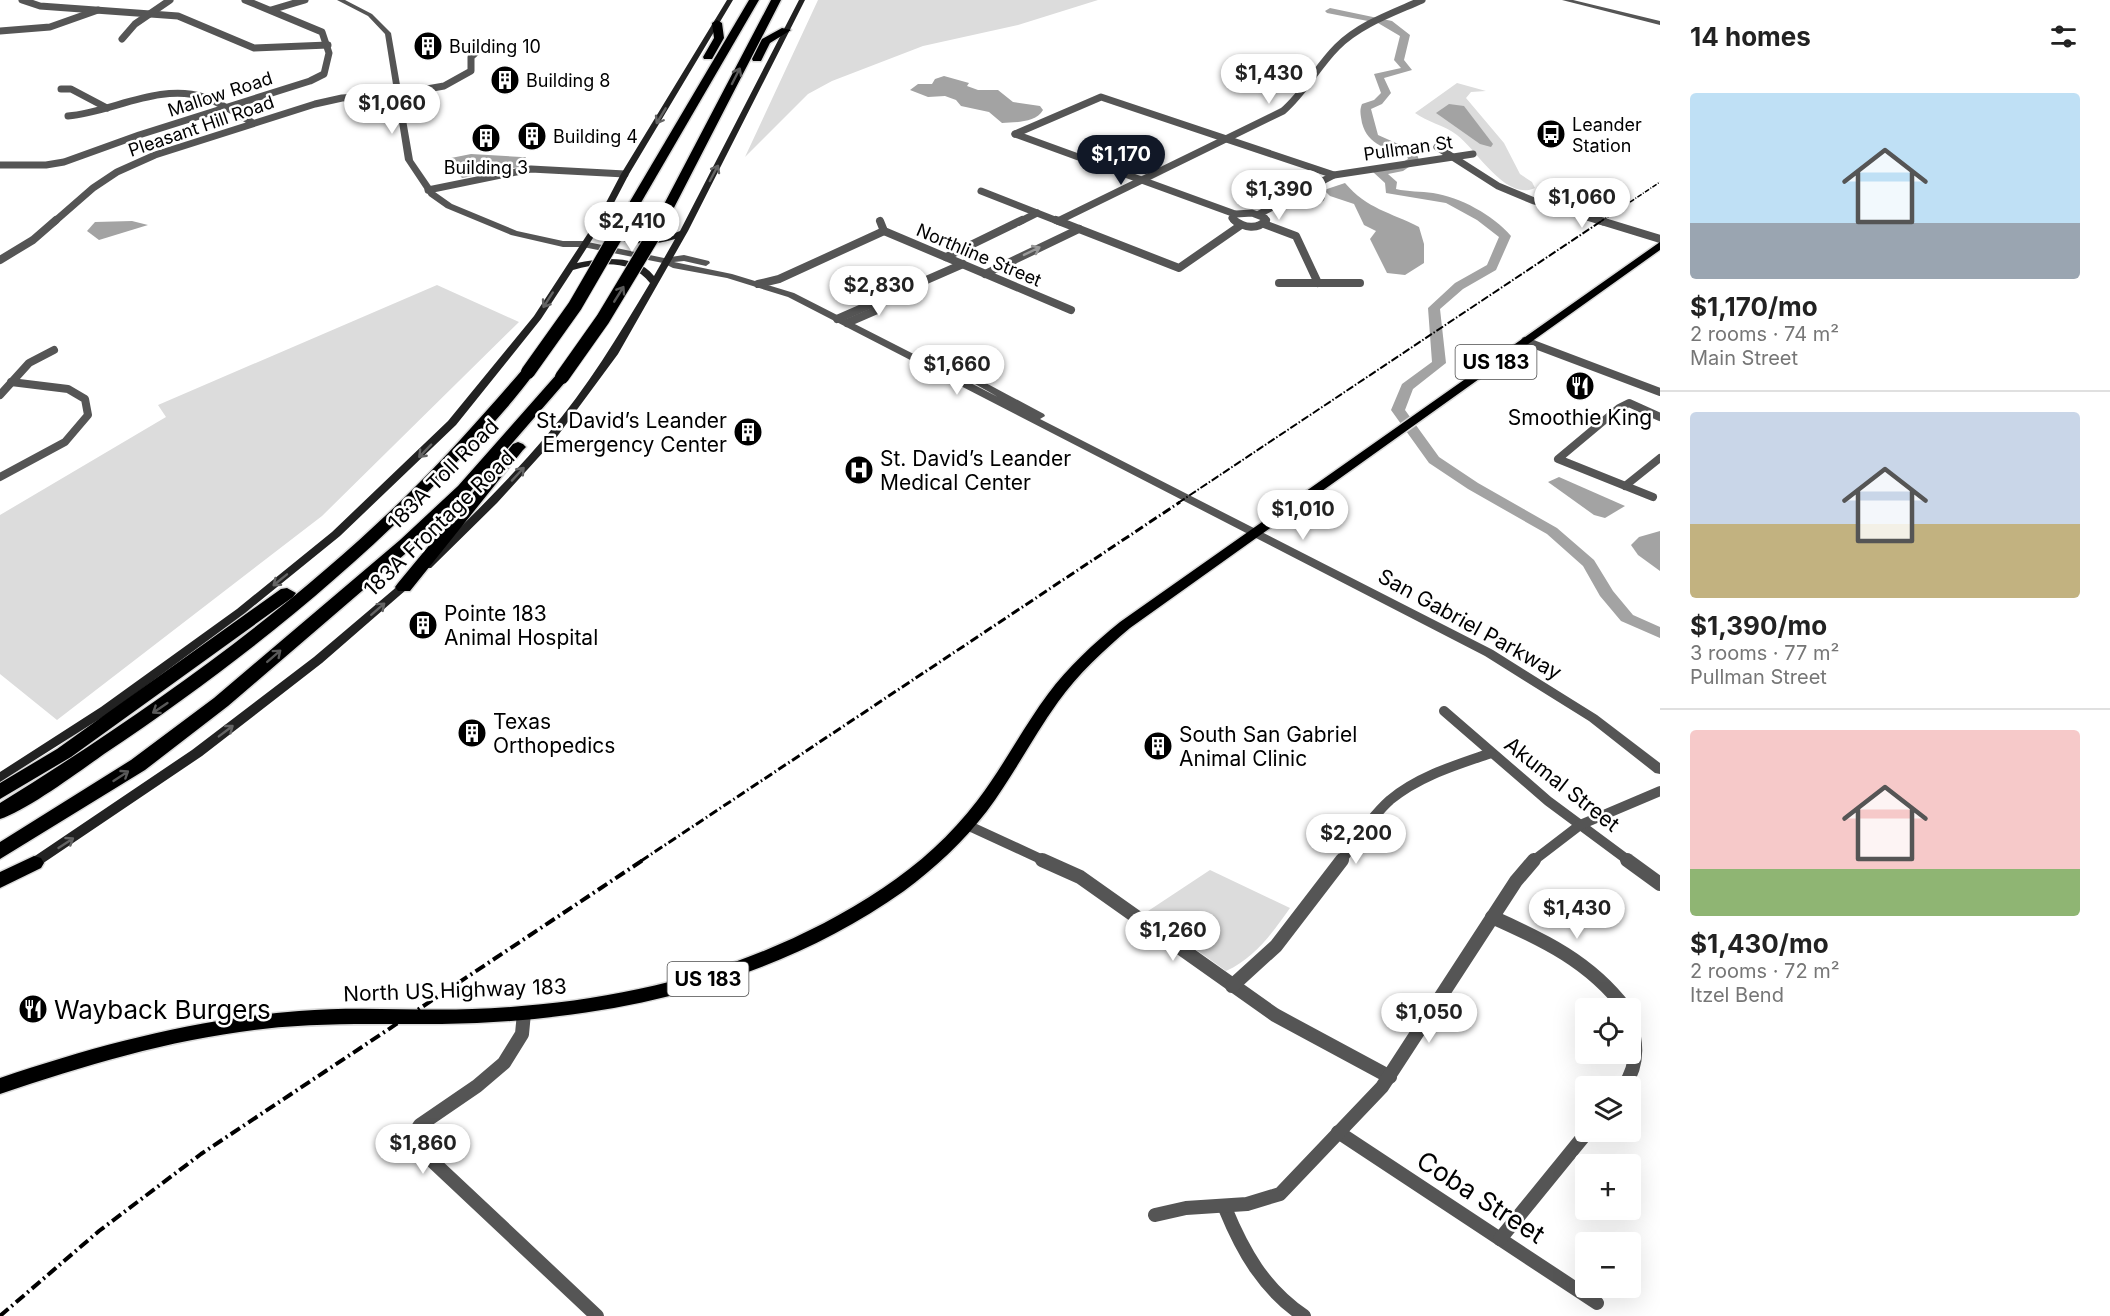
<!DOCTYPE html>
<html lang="en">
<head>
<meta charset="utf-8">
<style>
	body { margin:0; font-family:Inter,sans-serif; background:#f6f6f6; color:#222; height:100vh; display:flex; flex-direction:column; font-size:22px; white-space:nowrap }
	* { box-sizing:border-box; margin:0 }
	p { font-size:20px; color:#767676 }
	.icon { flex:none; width:33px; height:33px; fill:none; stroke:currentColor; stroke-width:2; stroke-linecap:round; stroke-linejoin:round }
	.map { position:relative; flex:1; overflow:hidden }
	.side { display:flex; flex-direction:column; background:#fff; width:450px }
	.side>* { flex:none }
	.buttons { position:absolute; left:1575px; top:998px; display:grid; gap:12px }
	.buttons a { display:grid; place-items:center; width:66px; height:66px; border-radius:6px; background:#fff; box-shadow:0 6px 24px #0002; font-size:30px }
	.price { position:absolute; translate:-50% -51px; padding:0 14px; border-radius:21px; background:#fff; color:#222; font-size:20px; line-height:39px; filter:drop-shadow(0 2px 3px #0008) }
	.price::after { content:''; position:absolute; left:50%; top:36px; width:18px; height:14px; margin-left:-9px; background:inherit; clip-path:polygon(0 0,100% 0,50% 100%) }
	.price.on { background:#111827; color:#fff }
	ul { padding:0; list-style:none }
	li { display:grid; align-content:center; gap:12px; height:318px; padding:0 30px }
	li+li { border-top:2px solid #e0e0e0 }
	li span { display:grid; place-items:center; height:186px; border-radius:6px; color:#555 }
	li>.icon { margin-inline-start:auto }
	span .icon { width:108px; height:108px; fill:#fffc; stroke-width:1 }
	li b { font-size:26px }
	h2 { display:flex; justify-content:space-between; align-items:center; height:72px; padding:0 30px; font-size:26px }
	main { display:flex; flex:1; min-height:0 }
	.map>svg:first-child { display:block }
</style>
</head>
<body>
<main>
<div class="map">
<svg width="1660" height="1316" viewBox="0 0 1660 1316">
	<rect width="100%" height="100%" fill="#fff"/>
	<g fill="#dcdcdc">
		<path d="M818 0H1098L1018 25 923 46 832 81 808 94 745 157Z"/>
		<path d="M1457 83 1486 91 1471 92 1466 98 1504 143 1520 174 1532 182 1535 188C1506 202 1476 149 1457 135 1444 125 1427 122 1415 113Z"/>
		<path d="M437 285 519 322 322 516 57 720 0 674V515L166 417 158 405Z"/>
		<path d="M1210 870 1290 908C1272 933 1256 957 1226 971L1145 913Z"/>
	</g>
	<g fill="#a3a3a3">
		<path d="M944 76 969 83 967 86 978 90H998L1013 102 1040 106 1043 110C1036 123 1015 122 1002 123L989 112 961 106 956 100 945 96 928 97 910 90 918 84H932L935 79Z"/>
		<path d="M1449 104 1464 106 1493 144 1491 147 1480 144 1436 113Z"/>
		<path d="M471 154 521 157H526L519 167 462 178 446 159Z"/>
		<path d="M1345 183C1367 209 1390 212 1419 227L1424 244V263L1405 275 1387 273 1370 239 1376 231 1364 225 1354 204 1330 196 1324 190Z"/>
		<path d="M132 221 148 225 99 240 87 231 95 222Z"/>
		<path d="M1559 477 1625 506 1605 518 1594 515 1548 482Z"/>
		<path d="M1660 531V571L1638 555 1631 545 1639 537Z"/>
	</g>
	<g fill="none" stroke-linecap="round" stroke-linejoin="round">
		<path fill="#a3a3a3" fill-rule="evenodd" d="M1330 8 1392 21 1410 35 1404 60 1412 70 1384 78 1391 93 1382 104 1371 109 1378 135 1416 152 1419 160 1403 171 1388 174 1397 182 1396 189C1408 192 1421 191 1433 193 1460 197 1493 215 1511 236L1496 270 1463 289 1440 309 1446 363 1413 389 1405 410 1439 457 1478 483 1557 528 1594 560 1613 591 1633 615 1660 627V638L1621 621 1600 596 1583 566 1547 534 1468 489 1429 463 1391 410 1402 384 1432 362 1428 308 1455 283 1487 265 1499 237 1477 220 1446 203 1386 193 1385 183 1373 172 1396 166 1408 159 1407 156C1388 148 1368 146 1362 123 1361 116 1359 111 1362 104L1374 100 1381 93 1374 74 1401 68 1394 60 1400 36 1378 23 1327 13 1325 11Z"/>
		<g stroke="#dbdbdb" stroke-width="3">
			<path id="primary" d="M1660 242V250L1130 628C1104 650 1078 674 1058 702 1033 737 1013 776 987 811 964 841 935 868 904 891 778 980 629 1016 477 1023 406 1026 335 1021 263 1029 173 1039 86 1065 0 1094V1078C97 1045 196 1019 299 1011 356 1006 414 1011 472 1009 618 1004 760 970 883 888 919 864 951 835 977 801 1003 767 1022 729 1048 694 1068 667 1093 644 1120 622Z"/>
		</g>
		<g stroke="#dbdbdb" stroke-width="3">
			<g id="motorway">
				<path d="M749 0H759L628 225 626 228H618L616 225Z"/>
				<path d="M771 0H781L662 231 661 234H651L650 231Z"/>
				<path d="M717 20 722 23 724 38 712 59H704L703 57 714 38 712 23Z"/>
				<path d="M782 28 791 30 770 43 761 61H753L752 59 762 39Z"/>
				<path d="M528 368 535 372C510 407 478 440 448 471 345 579 228 671 104 754 80 771 26 811 0 819V803C145 713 284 615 406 496 447 456 485 413 523 369Z"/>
				<path d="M562 373 567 374 569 377 567 380 470 492 412 548 228 706 145 770 0 859V842L131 760 214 698 400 540 458 486 557 374Z"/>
				<path d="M518 442 523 444 526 447 523 450 410 591H398L395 587 398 583 513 444Z"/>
				<path d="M287 588 296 593 293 597 71 757 0 799V783L57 749 281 589Z"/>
				<path d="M34 856 41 858 44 863 41 868 0 888V872Z"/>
			</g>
		</g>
		<g stroke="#555" stroke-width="7">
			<path d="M22 0 40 6 178 16 254 48 328 45"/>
			<path d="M271 10 305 0"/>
			<path d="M0 31 50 27 98 10"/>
			<path d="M122 39 135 24 170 0"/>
			<path d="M61 89H71L107 108"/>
			<path d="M393 95 444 86 471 71V57L480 49"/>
			<path d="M68 116C112 112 159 83 204 97 221 103 237 114 253 123"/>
			<path d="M1015 134 1101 97 1334 175"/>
			<path d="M1015 134 1235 214"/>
			<path d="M1437 147 1498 186 1534 201 1603 222"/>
			<path d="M0 165H46L64 162 139 135 310 81 324 74 329 53 322 32 245 0"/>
			<path d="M428 190 531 169 625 174"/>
			<path d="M981 191 1060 222"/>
			<path d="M1301 191 1321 198"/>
			<path d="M1259 214 1334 175 1473 154"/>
			<path d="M1058 221 1283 111C1305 92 1317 67 1337 47 1360 24 1393 13 1422 0"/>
			<path d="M54 222 93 188 117 172 155 155 315 104 342 98 399 94"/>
			<path d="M1019 222 1037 213"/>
			<path d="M1236 222 1232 218 1236 214 1252 213 1265 218 1266 222"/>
		</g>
		<g stroke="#555" stroke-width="8">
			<path d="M1056 220 1179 268 1241 225"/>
			<path d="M1234 220C1244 228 1258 230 1266 220"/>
			<path d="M1598 220 1660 239"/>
			<path d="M880 221 884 231 1071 310"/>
			<path d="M1264 224 1296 236 1318 283"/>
			<path d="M946 257 1022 220"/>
			<path d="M0 260 33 240 56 220"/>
			<path d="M985 274 1079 229"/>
			<path d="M1279 283H1360"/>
			<path d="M758 284 779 279 884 231"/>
			<path d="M837 319 963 264"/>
			<path d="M847 323 877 310"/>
			<path d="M1525 341 1660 392"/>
			<path d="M0 395 29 363 54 350"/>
			<path d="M0 477 65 442 88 415 85 399 68 389 11 382"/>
			<path d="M1625 486 1660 458"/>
			<path d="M1653 497 1558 459 1619 408 1629 403 1660 417"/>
		</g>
		<g stroke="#555" stroke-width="10">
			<path d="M1444 711 1548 801 1629 861"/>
			<path d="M967 825 1045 861"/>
			<path d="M1341 861C1356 841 1371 817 1390 800 1419 776 1456 765 1491 753"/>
			<path d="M1533 861 1580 825 1660 791"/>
		</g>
		<g stroke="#555" stroke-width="14">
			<path d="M1042 860 1080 877 1275 1015 1390 1077"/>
			<path d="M1627 860 1660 884"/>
			<path d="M1492 917C1544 940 1590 962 1625 1008"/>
			<path d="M1232 986 1276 946 1342 860"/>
			<path d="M524 1013 522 1034 504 1063 477 1086 420 1125 413 1136 414 1144 597 1316"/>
			<path d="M1624 1086C1638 1066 1638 1045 1630 1022"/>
			<path d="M1338 1132 1597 1303"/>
			<path d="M1225 1208C1243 1252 1264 1289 1304 1316"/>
			<path d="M1155 1215 1186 1208 1247 1204 1280 1194 1382 1087 1516 881 1534 860"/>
			<path d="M1500 1239 1588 1131"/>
		</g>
		<g fill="#555" fill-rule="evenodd">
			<path d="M337 0H345L372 14 391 33 413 160 435 192 452 204 517 231 563 241H583L664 258 684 255 709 261 710 263 706 266 684 261 674 262 732 274 794 293 998 397 961 376 966 373 969 374 1044 414 1045 416 1040 419 1493 650 1597 715 1660 763V774L1655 773 1589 721 1485 656 788 297 727 278 673 268 663 263 583 247H563L511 235 446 208 429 196 405 160 385 34 368 16Z"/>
			<path d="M1562 0H1573L1660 21V25Z"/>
		</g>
		<g fill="#222" fill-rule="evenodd">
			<path d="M727 0H733L629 174 606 218 610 232C634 240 656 241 680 231L799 0H805L688 231 618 354 556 438 497 503 431 568H423L421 566 423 564C466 522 509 480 547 435 587 388 619 335 650 283 632 259 599 262 573 270L541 319 456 425 340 536 245 613 109 713 0 782V772L101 707 237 609 332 532 448 421 534 316 598 218 621 174ZM600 227 603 235C627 244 650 247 675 239L654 276C637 254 601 258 577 263Z"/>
			<path d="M410 578 414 579 416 581 414 583 322 663 202 756 33 870H23L21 867 23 864 192 750 314 657 406 579Z"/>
		</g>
		<use href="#primary" fill="#000" fill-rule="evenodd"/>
		<use href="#motorway" fill="#000" fill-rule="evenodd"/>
		<path stroke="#000" stroke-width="1.5" stroke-dasharray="5 1.5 1 1.5" stroke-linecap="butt" d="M1600 222 1660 182"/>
		<path stroke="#000" stroke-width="2" stroke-dasharray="8 2 1.5 2" stroke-linecap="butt" d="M1178 503 1603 220"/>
		<path stroke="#000" stroke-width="3" stroke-dasharray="9 3 1.5 3" stroke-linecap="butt" d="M641 861 1180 502"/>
		<path stroke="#000" stroke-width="4" stroke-dasharray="11 4 2 4" stroke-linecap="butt" d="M0 1316 99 1231 201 1154 643 860"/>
		<g stroke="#dbdbdb" stroke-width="16" stroke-linecap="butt">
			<g id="motorway-bridge">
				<path d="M528 372 575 306 622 225"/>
				<path d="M562 377 603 319 656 231"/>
			</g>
		</g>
		<use href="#motorway-bridge" stroke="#000" stroke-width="14"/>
	</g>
	<defs><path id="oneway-shaft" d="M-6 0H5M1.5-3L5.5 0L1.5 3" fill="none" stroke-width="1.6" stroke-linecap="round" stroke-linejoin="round" transform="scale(1.5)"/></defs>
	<g stroke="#595959">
		<use href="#oneway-shaft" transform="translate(736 76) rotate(-63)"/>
		<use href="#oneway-shaft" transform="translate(619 294) rotate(-58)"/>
		<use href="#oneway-shaft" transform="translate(274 656) rotate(-41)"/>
		<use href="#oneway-shaft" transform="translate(160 708) rotate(146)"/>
		<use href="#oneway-shaft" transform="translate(121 776) rotate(-33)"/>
	</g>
	<g stroke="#646464">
		<use href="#oneway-shaft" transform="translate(661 116) rotate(121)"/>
		<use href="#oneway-shaft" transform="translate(714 173) rotate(-62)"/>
		<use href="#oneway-shaft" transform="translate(548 300) rotate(123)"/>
		<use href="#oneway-shaft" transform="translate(425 451) rotate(134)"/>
		<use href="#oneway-shaft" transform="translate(518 474) rotate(-47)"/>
		<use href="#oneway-shaft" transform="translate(280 580) rotate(141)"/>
		<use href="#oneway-shaft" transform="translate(378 609) rotate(-41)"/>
		<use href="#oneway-shaft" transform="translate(226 731) rotate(-37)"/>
		<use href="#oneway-shaft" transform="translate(66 843) rotate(-33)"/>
	</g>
	<use stroke="#999" href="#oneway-shaft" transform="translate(1032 251) rotate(-26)"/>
	<defs>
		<g id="building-disc" transform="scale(1.5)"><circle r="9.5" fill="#000" stroke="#fff"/><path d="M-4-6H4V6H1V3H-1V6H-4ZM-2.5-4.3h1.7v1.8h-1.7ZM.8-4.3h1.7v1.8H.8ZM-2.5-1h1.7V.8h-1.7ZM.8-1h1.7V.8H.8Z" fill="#fff"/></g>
		<g id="bus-disc" transform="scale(1.5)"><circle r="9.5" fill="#000" stroke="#fff"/><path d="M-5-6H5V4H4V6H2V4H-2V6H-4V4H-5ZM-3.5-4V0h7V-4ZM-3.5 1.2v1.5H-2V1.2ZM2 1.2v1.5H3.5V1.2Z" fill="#fff"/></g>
		<g id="restaurant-disc" transform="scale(1.5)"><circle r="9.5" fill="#000" stroke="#fff"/><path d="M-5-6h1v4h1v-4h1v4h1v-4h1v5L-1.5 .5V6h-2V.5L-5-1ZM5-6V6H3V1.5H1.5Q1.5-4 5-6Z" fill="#fff"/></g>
		<g id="hospital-disc" transform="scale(1.5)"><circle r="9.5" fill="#000" stroke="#fff"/><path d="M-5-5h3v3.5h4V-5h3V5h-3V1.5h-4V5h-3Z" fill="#fff"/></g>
	</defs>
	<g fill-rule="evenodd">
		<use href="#building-disc" x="428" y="46"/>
		<use href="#building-disc" x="505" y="80"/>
		<use href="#bus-disc" x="1551" y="134"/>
		<use href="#building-disc" x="532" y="136"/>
		<use href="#building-disc" x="486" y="138"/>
		<use href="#restaurant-disc" x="1580" y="386"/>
		<use href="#building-disc" x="748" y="432"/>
		<use href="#hospital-disc" x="859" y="470"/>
		<use href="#building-disc" x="423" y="625"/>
		<use href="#building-disc" x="472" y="733"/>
		<use href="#building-disc" x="1158" y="746"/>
		<use href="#restaurant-disc" x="33" y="1009"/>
	</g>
	<g text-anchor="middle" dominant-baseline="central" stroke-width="5" stroke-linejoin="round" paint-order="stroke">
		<g font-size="18" fill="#000" stroke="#fff" text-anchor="start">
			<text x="449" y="46">Building 10</text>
			<text x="526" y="80">Building 8</text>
			<text x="1572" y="124">Leander<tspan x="1572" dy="21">Station</tspan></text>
			<text x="553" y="136">Building 4</text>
			<text x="486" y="167" text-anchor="middle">Building 3</text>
		</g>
		<g font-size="18" fill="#000" stroke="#fff">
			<text transform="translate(220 94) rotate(-18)">Mallow Road</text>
			<text transform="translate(201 126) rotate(-19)">Pleasant Hill Road</text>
			<text transform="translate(1408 148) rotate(-8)">Pullman St</text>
			<text transform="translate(979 255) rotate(23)">Northline Street</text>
		</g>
		<g fill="#fff" stroke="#4c4c4c" stroke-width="1.5">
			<rect x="1455.5" y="345" width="81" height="34" rx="4.5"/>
			<rect x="667.5" y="962" width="81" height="34" rx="4.5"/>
		</g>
		<g font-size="20" font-weight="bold" fill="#000">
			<text x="1496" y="362">US 183</text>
			<text x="708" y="979">US 183</text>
		</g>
		<g font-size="21" fill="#000" stroke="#fff" text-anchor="start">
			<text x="1580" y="417" text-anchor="middle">Smoothie King</text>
			<text x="727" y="420" text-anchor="end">St. David’s Leander<tspan x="727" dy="24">Emergency Center</tspan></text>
			<text x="880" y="458">St. David’s Leander<tspan x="880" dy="24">Medical Center</tspan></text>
			<text x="444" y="613">Pointe 183<tspan x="444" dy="24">Animal Hospital</tspan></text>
			<text x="493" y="721">Texas<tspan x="493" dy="24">Orthopedics</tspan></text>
			<text x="1179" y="734">South San Gabriel<tspan x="1179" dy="24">Animal Clinic</tspan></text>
		</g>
		<g font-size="21" fill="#000" stroke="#fff">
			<text transform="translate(443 474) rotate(-45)">183A Toll Road</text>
			<text transform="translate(439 523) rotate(-44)">183A Frontage Road</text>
			<text transform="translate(1470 624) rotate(29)">San Gabriel Parkway</text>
			<text transform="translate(1562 784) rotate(38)">Akumal Street</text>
			<text transform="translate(455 990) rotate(-2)">North US Highway 183</text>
		</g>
		<g font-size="26" fill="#000" stroke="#fff" text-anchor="start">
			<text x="54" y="1009">Wayback Burgers</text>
		</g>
		<g font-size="26" fill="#000" stroke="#fff">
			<text transform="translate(1481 1197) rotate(33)">Coba Street</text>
		</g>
	</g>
</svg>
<div class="buttons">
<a><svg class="icon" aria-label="locate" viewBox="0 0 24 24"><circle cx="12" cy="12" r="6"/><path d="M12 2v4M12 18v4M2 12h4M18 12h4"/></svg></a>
<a><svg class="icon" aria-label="layers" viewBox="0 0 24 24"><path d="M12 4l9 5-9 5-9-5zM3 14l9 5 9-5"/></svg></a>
<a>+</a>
<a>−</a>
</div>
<b class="price" style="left:1269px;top:105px">$1,430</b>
<b class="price" style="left:392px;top:135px">$1,060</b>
<b class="price on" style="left:1121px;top:186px">$1,170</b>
<b class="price" style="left:1279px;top:221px">$1,390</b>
<b class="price" style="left:1582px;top:229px">$1,060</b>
<b class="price" style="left:632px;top:253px">$2,410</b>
<b class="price" style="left:879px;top:317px">$2,830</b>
<b class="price" style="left:957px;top:396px">$1,660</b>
<b class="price" style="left:1303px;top:541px">$1,010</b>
<b class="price" style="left:1356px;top:865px">$2,200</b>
<b class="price" style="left:1577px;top:940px">$1,430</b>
<b class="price" style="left:1173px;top:962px">$1,260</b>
<b class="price" style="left:1429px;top:1044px">$1,050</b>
<b class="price" style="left:423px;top:1175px">$1,860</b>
</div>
<section class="side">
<h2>14 homes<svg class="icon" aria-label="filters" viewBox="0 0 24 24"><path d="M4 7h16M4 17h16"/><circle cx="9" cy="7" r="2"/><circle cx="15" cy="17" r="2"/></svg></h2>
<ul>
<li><span style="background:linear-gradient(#bfe0f5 70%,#9aa5b1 0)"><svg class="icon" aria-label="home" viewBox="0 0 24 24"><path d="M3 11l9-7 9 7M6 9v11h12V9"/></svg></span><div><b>$1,170/mo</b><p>2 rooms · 74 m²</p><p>Main Street</p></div></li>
<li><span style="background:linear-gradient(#c9d6e8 60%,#c2b280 0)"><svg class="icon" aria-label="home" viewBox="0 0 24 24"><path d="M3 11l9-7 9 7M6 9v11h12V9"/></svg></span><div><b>$1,390/mo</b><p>3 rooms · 77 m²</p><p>Pullman Street</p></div></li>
<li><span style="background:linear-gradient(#f6c9c9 75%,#8fb573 0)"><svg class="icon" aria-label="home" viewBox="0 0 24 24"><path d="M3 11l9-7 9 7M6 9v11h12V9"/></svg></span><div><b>$1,430/mo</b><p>2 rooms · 72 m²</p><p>Itzel Bend</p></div></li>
</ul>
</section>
</main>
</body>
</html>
